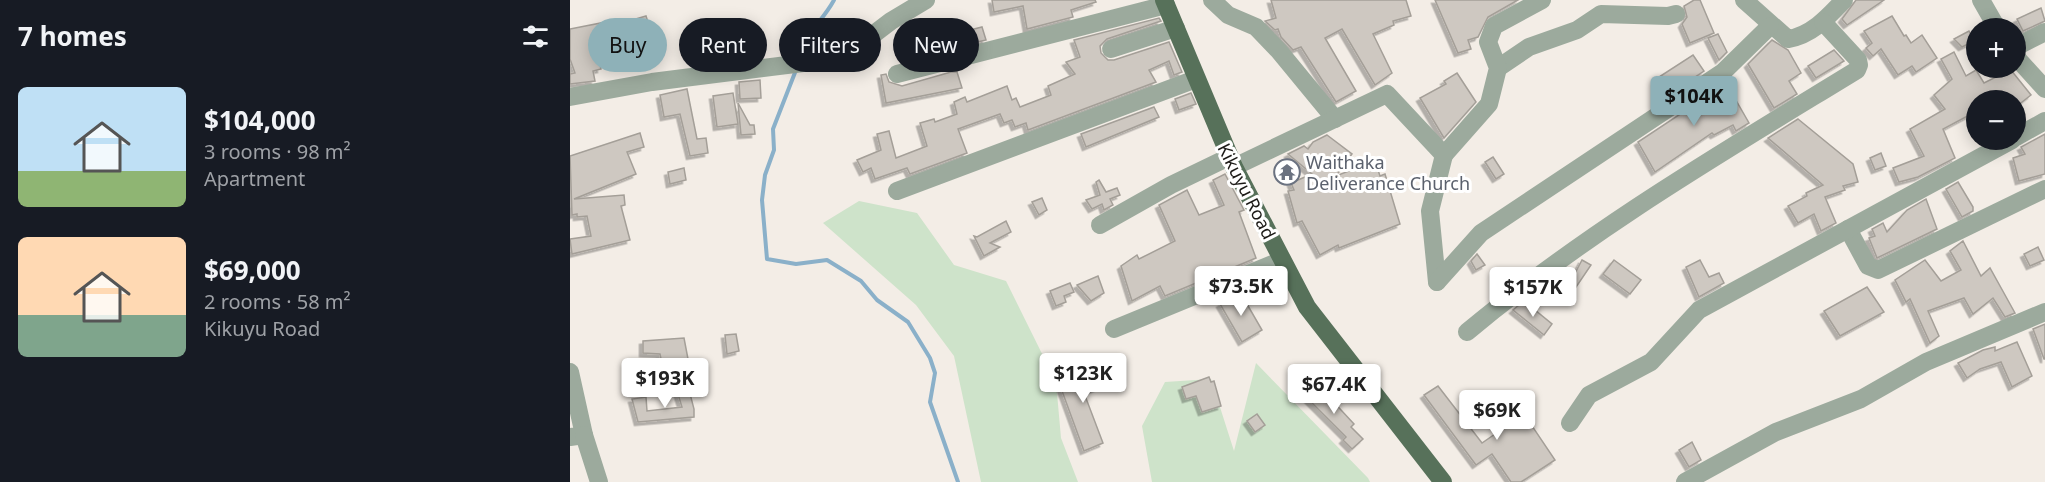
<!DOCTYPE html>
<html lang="en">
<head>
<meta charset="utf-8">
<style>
	body { margin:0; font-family:"Noto Sans",sans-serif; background:#20242c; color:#f1f3f6; height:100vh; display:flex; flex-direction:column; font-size:22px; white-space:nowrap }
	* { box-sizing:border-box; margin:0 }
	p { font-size:20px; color:#9ea1a6 }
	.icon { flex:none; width:33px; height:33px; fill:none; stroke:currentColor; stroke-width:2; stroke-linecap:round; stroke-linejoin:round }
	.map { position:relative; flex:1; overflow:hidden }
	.panel { display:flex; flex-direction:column; background:#171b24; width:570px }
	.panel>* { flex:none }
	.guide { position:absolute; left:18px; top:18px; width:570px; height:54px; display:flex; gap:12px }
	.tools { position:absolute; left:1396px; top:18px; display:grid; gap:12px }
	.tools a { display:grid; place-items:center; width:60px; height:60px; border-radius:50%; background:#171b24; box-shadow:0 3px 15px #0003; font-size:30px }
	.price { position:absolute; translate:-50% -51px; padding:0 14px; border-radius:6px; background:#fff; color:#222; font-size:20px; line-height:39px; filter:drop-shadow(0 2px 3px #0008) }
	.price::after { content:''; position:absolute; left:50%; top:36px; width:18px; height:14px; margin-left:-9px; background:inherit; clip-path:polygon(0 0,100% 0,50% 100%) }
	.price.current { background:#8eb1b8; color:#111 }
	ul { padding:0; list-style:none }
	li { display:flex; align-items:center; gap:18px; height:150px; padding:0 18px }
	li span { display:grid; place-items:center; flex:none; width:168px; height:120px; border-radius:9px; color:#555 }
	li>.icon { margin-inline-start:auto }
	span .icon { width:72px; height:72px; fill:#fffc; stroke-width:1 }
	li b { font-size:26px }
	h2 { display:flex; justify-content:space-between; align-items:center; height:72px; padding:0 18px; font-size:26px }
	.pill { padding:0 21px; border-radius:27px; background:#171b24; box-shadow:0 3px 15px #0003; font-size:21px; line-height:54px }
	.pill.current { background:#8eb1b8; color:#111 }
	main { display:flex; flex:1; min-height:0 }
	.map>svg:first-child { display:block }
</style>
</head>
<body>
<main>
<section class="panel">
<h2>7 homes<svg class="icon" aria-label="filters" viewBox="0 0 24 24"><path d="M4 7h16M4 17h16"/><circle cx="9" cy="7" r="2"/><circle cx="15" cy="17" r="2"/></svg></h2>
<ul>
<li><span style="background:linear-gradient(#bfe0f5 70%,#8fb573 0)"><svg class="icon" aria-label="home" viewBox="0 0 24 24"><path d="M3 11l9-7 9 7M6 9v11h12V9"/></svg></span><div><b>$104,000</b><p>3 rooms · 98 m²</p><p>Apartment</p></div></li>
<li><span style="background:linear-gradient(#ffd9b3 65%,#7fa58c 0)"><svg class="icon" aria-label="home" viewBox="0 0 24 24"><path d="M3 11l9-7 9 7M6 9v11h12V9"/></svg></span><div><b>$69,000</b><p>2 rooms · 58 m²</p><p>Kikuyu Road</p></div></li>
</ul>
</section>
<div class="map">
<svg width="1475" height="482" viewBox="0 0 1475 482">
	<defs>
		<filter id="shadow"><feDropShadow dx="-3.5" dy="3.5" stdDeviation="0" flood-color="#0004"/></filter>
	</defs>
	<rect width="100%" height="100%" fill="#f3ede6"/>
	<g fill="#cee3ca">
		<path d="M289 201 347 213 384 265 436 281 486 382 491 438 508 482H411L384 356 346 305 253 223Z"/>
		<path d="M686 363 798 478 800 482H582L572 426 595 382 641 379 664 451Z"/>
	</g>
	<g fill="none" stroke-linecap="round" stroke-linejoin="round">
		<g stroke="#8ab0c9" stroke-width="4">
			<path d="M229 57C234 34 253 21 264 0"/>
			<path d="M226 70 203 129 204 150 195 175 192 200 197 259 226 264 257 260 291 281 307 300 338 322 360 358 365 373 360 402 388 482"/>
		</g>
	</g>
	<g fill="#cec8c1" stroke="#a49f98" stroke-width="1.5" filter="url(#shadow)">
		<path d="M422 0H525L526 2 501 10 503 17 457 29 453 6 424 12Z"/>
		<path d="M701 0H836L841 16 823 21 824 25 803 34 822 73 805 85 772 29 755 38 786 91 766 102 731 47 723 50 711 37 708 29 705 30 695 21 706 18Z"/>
		<path d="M865 0H948L918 17 908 37 898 40 901 49 888 53Z"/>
		<path d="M1124 0H1130L1144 33 1120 43 1112 24 1117 17 1114 6Z"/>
		<path d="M1286 0H1314L1277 25 1272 19Z"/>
		<path d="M1471 8 1475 21 1453 31 1447 19Z"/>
		<path d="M76 16 88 53 74 55 72 45 54 48 53 42 34 49 36 60 29 61 31 69 23 71 25 81 0 84V74L5 73 0 59V29L41 21 42 26Z"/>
		<path d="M1322 16 1334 36 1336 35 1341 43 1352 35 1367 58 1346 72 1342 66 1328 75 1311 49 1303 56 1296 48 1302 43 1294 31Z"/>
		<path d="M589 18 591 21 537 39 530 46 531 53 538 60H544L599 42 612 72 604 75 599 61 579 70 586 82 458 130 456 123 445 127 442 120 434 123 430 114 388 129 397 153 340 174 337 168 305 179 301 168 293 172 287 160 311 150 307 134 319 131 326 158 357 146 350 123 364 119 365 122 387 114 384 102 395 97 397 102 437 86 442 100 446 98 450 107 481 95 478 86 505 74 496 62 510 57 504 40Z"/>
		<path d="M412 27 416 40 403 43 400 30Z"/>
		<path d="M1399 31 1404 41 1392 47 1384 39Z"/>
		<path d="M1148 34 1157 52 1149 60 1138 38Z"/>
		<path d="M1202 40 1218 50 1231 73 1219 81 1227 94 1204 108 1178 64Z"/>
		<path d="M1264 50 1274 61 1246 78 1238 66Z"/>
		<path d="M1384 52 1396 76 1406 70 1414 83 1432 74 1434 76 1441 70 1461 95 1447 106 1446 100H1407V111L1373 129 1385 158 1348 177 1329 182 1323 168 1354 156 1340 129 1375 109 1364 95 1382 79 1371 59Z"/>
		<path d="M1123 55 1134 71 1095 97 1091 92 1096 89 1089 77Z"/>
		<path d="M381 72H387L392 88 316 103 311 75 316 74 319 82 332 86Z"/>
		<path d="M887 73 906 102 874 138 850 98 876 84 874 81Z"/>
		<path d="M190 80 191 98 170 99 169 82Z"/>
		<path d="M1160 81 1163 86 1159 88 1179 123 1166 131 1163 125 1144 135 1142 133 1085 172 1068 142Z"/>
		<path d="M117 89 127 139 136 138 138 153 120 156 110 114 94 117 90 95Z"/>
		<path d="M163 93 168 124 147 127 143 96Z"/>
		<path d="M621 93 626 104 609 110 605 99Z"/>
		<path d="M168 103 180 125H184L185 134 171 135Z"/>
		<path d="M584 107 589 117 516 147 511 134Z"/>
		<path d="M1228 119 1283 164 1288 182 1273 186 1275 190 1255 197 1266 223 1251 231 1244 214 1228 223 1218 206 1237 196 1236 193 1253 185 1198 138Z"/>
		<path d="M70 133 74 147 57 152 66 174 4 199 54 195 55 205 51 206 60 240 2 254 0 239 21 236 17 216 7 217V214L2 215 0 156Z"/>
		<path d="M1475 134V174L1449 181 1443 158 1455 154 1451 147Z"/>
		<path d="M757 135 782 154 766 176 805 161 810 176 815 174 830 224 769 248 768 245 750 255 732 221 727 223 718 191 724 190 721 183 742 174 718 154 734 146 738 149 743 142Z"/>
		<path d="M1311 153 1316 166 1305 170 1300 158Z"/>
		<path d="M923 157 934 174 926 179 915 162Z"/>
		<path d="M114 168 116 180 100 184 98 172Z"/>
		<path d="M655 174 674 210 669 212 686 258 595 296 590 286 562 301 551 266 567 255 569 259 605 241 589 205 617 190 629 215 654 205 643 180Z"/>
		<path d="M529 180 536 192 547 188 550 195 540 199 543 205 534 210 532 204 522 209 516 200 530 195 526 182Z"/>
		<path d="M1388 182 1403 207V211L1392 217 1376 189Z"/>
		<path d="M472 198 477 210 469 215 462 202Z"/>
		<path d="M1356 199 1367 229 1307 258 1299 238 1305 236 1302 229 1313 223 1317 232 1337 210Z"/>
		<path d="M436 221 441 232 420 243 430 247 414 256 404 236 407 237Z"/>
		<path d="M1393 241 1411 276 1420 268 1445 313 1435 317 1423 298 1403 314 1394 298 1358 311 1369 336 1360 343 1340 299 1336 302 1325 280 1355 260 1371 281 1391 270 1380 251Z"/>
		<path d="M1468 247 1474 260 1460 266 1454 254Z"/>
		<path d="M907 254 915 265 906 270 901 261Z"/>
		<path d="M1012 260 1021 265 1000 296 983 284 991 274 1001 281Z"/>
		<path d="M1044 260 1071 280 1060 294 1033 274Z"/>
		<path d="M1130 260 1139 277 1149 273 1154 283 1129 297 1116 267Z"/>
		<path d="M528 276 534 293 521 301 507 285Z"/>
		<path d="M500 283 504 292 494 296 496 302 486 306 480 291Z"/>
		<path d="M1297 287 1314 312 1270 336 1254 311Z"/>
		<path d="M670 292 692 330 672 342 650 304Z"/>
		<path d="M954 301 982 324 974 335 943 310Z"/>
		<path d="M1475 324V359H1474L1463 329Z"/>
		<path d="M166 334 169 351 157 354 155 335Z"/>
		<path d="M114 338 118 359H109L111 377 99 380 97 359H91L90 354 73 353V341Z"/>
		<path d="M1447 342 1462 376 1442 387 1431 362 1410 369 1397 378 1388 363 1413 350 1425 347V351Z"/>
		<path d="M527 365 534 385 514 393 533 443 514 451 488 380Z"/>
		<path d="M639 377 641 382 644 381 651 406 632 412 626 396 616 399 612 387Z"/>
		<path d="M746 383 784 424 781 427 793 439 782 449 773 440 776 437 734 395Z"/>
		<path d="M118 386 124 409V417L68 422 62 399 76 397 77 411 112 407 107 391Z"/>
		<path d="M868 386 912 443 954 414 985 460 951 482H941L922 454 906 465 854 395Z"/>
		<path d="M687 414 695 425 685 432 677 421Z"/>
		<path d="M1122 442 1131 460 1119 467 1109 450Z"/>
	</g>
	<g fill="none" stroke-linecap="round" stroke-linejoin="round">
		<g stroke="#9caa9d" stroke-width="18">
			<path d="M642 0 658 15 686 27 709 51 765 119"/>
			<path d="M1174 0 1218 39C1242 35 1258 17 1274 0"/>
			<path d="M1411 0 1427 28"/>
			<path d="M1446 47 1475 32"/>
			<path d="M541 49 606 28"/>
			<path d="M1446 57 1475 89"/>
			<path d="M928 68 959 47 1007 30 1031 14 1098 16 1106 14"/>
			<path d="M327 74 596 5"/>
			<path d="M0 97 82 82 265 59 279 53 321 21 356 0"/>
			<path d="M1446 137 1475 121"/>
			<path d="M874 155 919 104 928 68 918 42 924 26 972 0"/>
			<path d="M664 167 817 94 874 155 860 211 867 282"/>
			<path d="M327 191 626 79"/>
			<path d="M530 225 601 185 659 157"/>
			<path d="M1278 229 1298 266 1308 270 1475 189"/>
			<path d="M867 282 911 233 1153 72 1200 26"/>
			<path d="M544 329 712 260"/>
			<path d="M897 332C1018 231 1153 152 1287 70L1289 65 1288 60 1253 22"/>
			<path d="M0 372 14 435 0 437"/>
			<path d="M1000 423 1019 395 1081 362 1129 310 1442 140"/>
			<path d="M14 435 29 482"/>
			<path d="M1115 482 1206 432 1291 399 1356 362 1475 312"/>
		</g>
		<path stroke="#57715a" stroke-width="18" d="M594 0 664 167 737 307 873 482"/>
	</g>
	<defs>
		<g id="temple-ring" transform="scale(1.35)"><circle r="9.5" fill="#fff" stroke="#6b7280" stroke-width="1.5"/><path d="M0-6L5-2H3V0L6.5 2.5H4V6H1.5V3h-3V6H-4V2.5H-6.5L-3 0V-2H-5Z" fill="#6b7280"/></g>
	</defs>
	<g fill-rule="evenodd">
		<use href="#temple-ring" x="717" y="172"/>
	</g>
	<g text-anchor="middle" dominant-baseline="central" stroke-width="6" stroke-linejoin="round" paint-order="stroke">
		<g font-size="18" fill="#5b616d" stroke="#fff" text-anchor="start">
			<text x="736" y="162">Waithaka<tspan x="736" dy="21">Deliverance Church</tspan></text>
		</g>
		<g font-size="18" fill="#1c1a17" stroke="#fff">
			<text transform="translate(677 191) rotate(63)">Kikuyu Road</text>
		</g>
	</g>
</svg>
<div class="tools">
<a>+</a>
<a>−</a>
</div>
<b class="price current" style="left:1124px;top:127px">$104K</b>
<b class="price" style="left:671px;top:317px">$73.5K</b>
<b class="price" style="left:963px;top:318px">$157K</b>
<b class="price" style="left:513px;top:404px">$123K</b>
<b class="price" style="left:95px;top:409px">$193K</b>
<b class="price" style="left:764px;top:415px">$67.4K</b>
<b class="price" style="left:927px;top:441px">$69K</b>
<div class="guide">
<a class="pill current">Buy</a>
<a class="pill">Rent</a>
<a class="pill">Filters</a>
<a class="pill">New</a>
</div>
</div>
</main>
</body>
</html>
